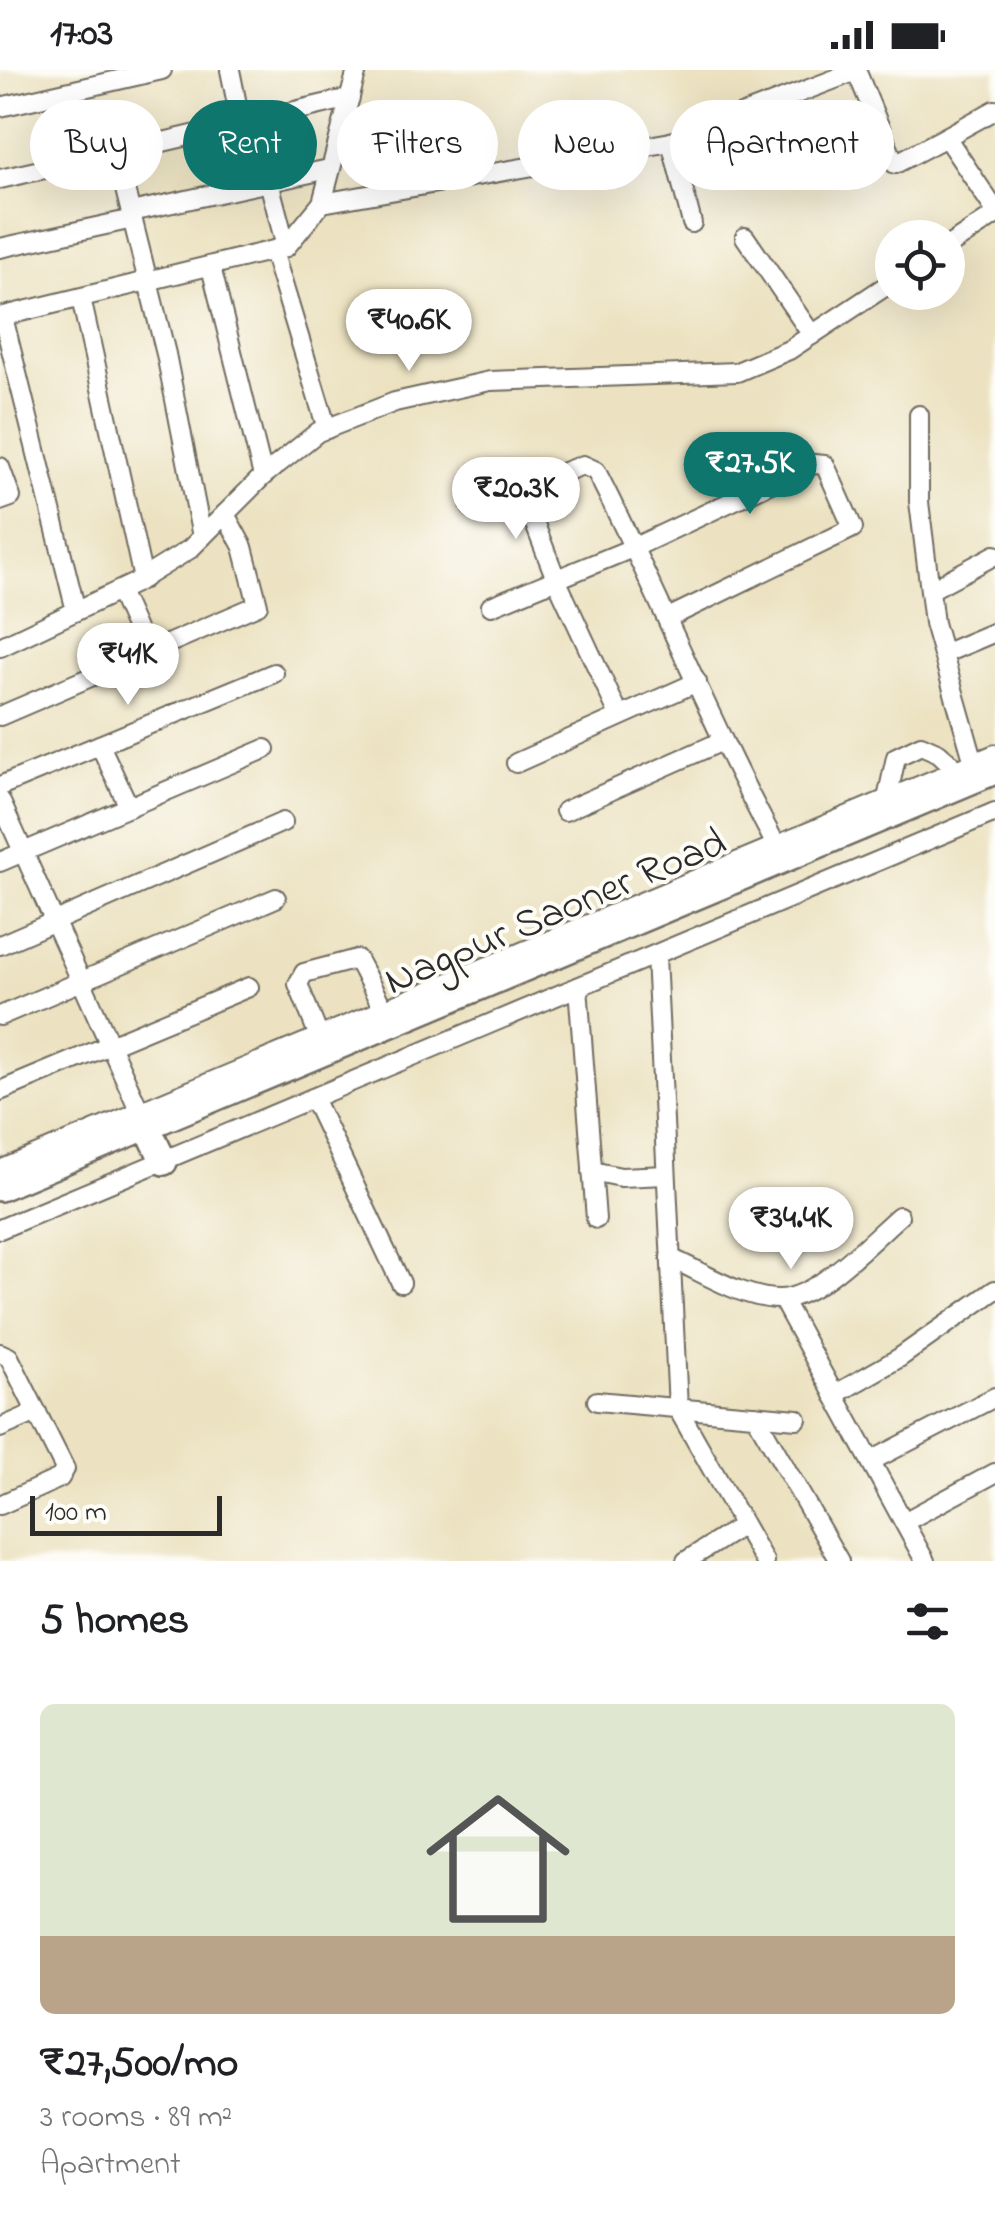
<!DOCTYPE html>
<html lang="en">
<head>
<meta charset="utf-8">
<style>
	body { margin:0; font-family:"Indie Flower",sans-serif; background:#f2f2f2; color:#202124; height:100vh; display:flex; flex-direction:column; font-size:38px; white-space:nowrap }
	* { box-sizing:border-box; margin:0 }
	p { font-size:32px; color:#757577 }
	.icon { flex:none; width:55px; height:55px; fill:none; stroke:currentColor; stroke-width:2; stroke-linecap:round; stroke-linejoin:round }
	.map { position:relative; height:1491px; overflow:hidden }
	.drawer { display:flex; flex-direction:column; background:#fff; flex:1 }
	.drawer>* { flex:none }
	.top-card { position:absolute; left:30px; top:30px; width:935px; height:90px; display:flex; gap:20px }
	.fabs { position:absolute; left:875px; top:150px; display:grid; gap:20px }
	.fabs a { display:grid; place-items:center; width:90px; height:90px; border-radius:50%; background:#fff; box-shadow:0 10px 40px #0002; font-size:50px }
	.scale { position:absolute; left:30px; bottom:25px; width:192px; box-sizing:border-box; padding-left:10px; border:5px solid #2b2b2b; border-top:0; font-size:28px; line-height:35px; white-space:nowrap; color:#2b2b2b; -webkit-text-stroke:8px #fdfcf7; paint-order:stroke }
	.price { position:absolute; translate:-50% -85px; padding:0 22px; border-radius:35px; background:#fff; color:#222; font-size:32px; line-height:65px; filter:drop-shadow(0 2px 5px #0008) }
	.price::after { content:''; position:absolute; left:50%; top:60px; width:30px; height:22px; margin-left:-15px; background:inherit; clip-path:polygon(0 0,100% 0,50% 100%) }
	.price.active { background:#0f766e; color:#fff }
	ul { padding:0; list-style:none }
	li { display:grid; align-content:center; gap:20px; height:530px; padding:0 40px }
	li+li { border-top:2px solid #e0e0e0 }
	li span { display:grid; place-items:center; height:310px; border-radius:15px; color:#555 }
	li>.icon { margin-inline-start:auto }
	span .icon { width:180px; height:180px; fill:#fffc; stroke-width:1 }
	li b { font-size:42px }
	h2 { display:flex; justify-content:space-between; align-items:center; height:120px; padding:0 40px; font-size:42px }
	.chip { padding:0 35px; border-radius:45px; background:#fff; box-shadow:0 10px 40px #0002; font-size:35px; line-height:90px }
	.chip.active { background:#0f766e; color:#fff }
	.status { display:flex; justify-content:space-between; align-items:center; height:70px; padding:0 50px; background:#fff; direction:ltr }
	.status svg { height:28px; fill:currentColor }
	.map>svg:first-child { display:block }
</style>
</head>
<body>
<div class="status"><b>17:03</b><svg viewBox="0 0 49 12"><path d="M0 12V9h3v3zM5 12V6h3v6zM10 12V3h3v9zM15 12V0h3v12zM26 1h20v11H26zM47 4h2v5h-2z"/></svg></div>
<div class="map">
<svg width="995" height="1491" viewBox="0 0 995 1491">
	<rect width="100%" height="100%" fill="#fdfcf7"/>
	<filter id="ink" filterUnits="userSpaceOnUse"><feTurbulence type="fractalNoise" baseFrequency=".01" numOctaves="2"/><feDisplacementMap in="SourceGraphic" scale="20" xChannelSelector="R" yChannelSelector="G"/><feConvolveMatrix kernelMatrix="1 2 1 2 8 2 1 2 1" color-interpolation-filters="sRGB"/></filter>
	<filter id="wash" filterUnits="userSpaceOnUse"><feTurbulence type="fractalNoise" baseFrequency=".0048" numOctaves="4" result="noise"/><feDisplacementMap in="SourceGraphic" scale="40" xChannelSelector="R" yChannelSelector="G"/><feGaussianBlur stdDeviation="2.25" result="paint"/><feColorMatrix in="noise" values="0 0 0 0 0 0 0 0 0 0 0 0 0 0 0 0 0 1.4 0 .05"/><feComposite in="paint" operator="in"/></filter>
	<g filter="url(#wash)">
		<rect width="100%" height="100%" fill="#ece2c1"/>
	</g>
	<g filter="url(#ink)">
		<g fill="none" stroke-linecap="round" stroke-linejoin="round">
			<g stroke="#6f6b60" stroke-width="22">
				<g id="minor">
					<path d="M230 0 241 54"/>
					<path d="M856 0 895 94 946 67 995 140"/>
					<path d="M0 37 162 0"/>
					<path d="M946 67 995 40"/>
					<path d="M671 72 692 153"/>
					<path d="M0 109 116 83"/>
					<path d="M269 112 286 177"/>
					<path d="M322 133 671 72 856 1"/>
					<path d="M131 142 329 99"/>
					<path d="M745 167 812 265"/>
					<path d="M948 176 995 145"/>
					<path d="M0 178 133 149"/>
					<path d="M273 181 327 359"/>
					<path d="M211 197 263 406"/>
					<path d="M81 228 143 509"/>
					<path d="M0 247 286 177 322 133 357 0"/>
					<path d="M3 247 76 541"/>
					<path d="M919 345V432L934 553 974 693"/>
					<path d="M0 397 11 427 0 431"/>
					<path d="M521 418 556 509 619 645"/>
					<path d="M471 437 583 395 596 401C659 524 710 653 776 775"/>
					<path d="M202 467 166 284 116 83 350 28"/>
					<path d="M930 520 995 485"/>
					<path d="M119 521 147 584"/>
					<path d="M491 536 635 477 792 403 814 394 825 395 853 458 668 548"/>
					<path d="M0 577 135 513 190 479 263 406 318 362 395 332 490 311 737 302 789 280 892 212"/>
					<path d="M943 584 995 562"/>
					<path d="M0 646 258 535 243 477 225 444"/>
					<path d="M100 675 129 737"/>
					<path d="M516 693 697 612"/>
					<path d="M0 716 274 603"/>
					<path d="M887 729 896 687 921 675 939 683 957 700"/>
					<path d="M0 730 145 1053"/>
					<path d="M565 741 720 672"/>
					<path d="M0 792 265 679"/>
					<path d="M0 875 283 752"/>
					<path d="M656 886 678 1339 764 1491"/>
					<path d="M578 917 596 1149"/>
					<path d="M0 946 276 828"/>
					<path d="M320 969 298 914 304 903 357 889 384 940"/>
					<path d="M0 1021 249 917"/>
					<path d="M313 1028 401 1213"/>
					<path d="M0 1100 995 684"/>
					<path d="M592 1101 621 1107 666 1105"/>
					<path d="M0 1159 995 742"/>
					<path d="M670 1188C703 1202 743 1229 779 1229 817 1229 871 1170 899 1146"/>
					<path d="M782 1229 925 1491"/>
					<path d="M0 1283 9 1287 65 1399 60 1408 0 1435"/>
					<path d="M834 1325 899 1288 995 1220"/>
					<path d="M597 1331 797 1349"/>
					<path d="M755 1345 839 1491"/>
					<path d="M0 1358 37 1342"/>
					<path d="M871 1391 995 1327"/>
					<path d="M904 1452 995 1403"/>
					<path d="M686 1491 743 1455"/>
				</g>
			</g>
			<g stroke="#6f6b60" stroke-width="30">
				<g id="highway">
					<path d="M153 1069 164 1092"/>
					<path d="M0 1118 995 701"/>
				</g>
			</g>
			<use href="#minor" stroke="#fff" stroke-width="18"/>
			<use href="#highway" stroke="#fff" stroke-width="25"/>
		</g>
	</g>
	<g text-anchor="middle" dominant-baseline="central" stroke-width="8" stroke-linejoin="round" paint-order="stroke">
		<g font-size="42" fill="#2b2b2b" stroke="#fdfcf7">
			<text transform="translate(556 843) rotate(-23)">Nagpur Saoner Road</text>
		</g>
	</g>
</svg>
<div class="fabs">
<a><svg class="icon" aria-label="locate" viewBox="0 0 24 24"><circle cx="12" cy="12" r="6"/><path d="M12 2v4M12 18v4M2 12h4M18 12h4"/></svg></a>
</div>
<div class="scale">100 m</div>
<b class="price" style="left:409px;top:304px">₹40.6K</b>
<b class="price active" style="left:750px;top:447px">₹27.5K</b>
<b class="price" style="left:516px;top:472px">₹20.3K</b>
<b class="price" style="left:128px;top:638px">₹41K</b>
<b class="price" style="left:791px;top:1202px">₹34.4K</b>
<div class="top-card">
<a class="chip">Buy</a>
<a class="chip active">Rent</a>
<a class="chip">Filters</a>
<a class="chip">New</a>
<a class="chip">Apartment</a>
</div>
</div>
<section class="drawer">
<h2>5 homes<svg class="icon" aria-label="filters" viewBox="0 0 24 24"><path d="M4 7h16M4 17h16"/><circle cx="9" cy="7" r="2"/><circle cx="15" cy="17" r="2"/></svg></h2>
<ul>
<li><span style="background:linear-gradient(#dfe7d0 75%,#b9a48a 0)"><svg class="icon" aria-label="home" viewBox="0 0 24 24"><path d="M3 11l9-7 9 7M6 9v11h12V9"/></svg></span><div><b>₹27,500/mo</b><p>3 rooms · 89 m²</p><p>Apartment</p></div></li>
</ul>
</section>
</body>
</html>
